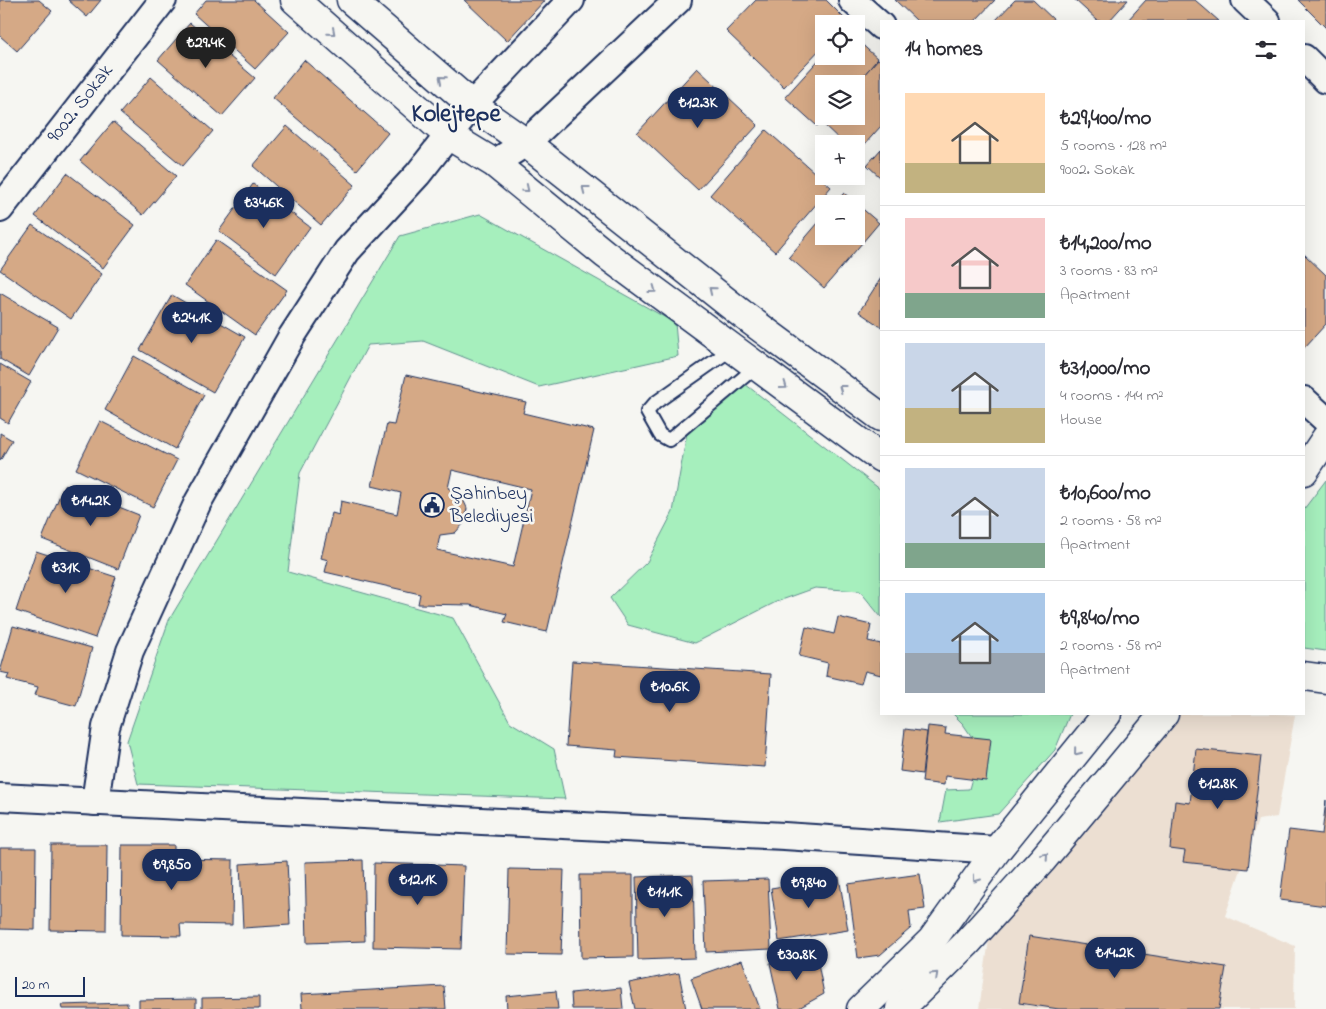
<!DOCTYPE html>
<html lang="en">
<head>
<meta charset="utf-8">
<style>
	body { margin:0; font-family:"Indie Flower",sans-serif; background:#f2f2f3; color:#2b2b33; height:100vh; display:flex; flex-direction:column; font-size:19px; white-space:nowrap }
	* { box-sizing:border-box; margin:0 }
	p { font-size:16px; color:#7c7c81 }
	.icon { flex:none; width:28px; height:28px; fill:none; stroke:currentColor; stroke-width:2; stroke-linecap:round; stroke-linejoin:round }
	.map { position:relative; flex:1; overflow:hidden }
	.side { position:absolute; left:880px; top:20px; width:425px; height:695px; display:flex; flex-direction:column; background:#fff; border-radius:0px; box-shadow:0 5px 20px #0002 }
	.side>* { flex:none }
	.tools { position:absolute; left:815px; top:15px; display:grid; gap:10px }
	.tools a { display:grid; place-items:center; width:50px; height:50px; border-radius:0px; background:#fff; box-shadow:0 5px 20px #0002; font-size:25px }
	.scale { position:absolute; left:15px; bottom:12px; width:70px; box-sizing:border-box; padding-left:5px; border:2px solid #1b2f5e; border-top:0; font-size:14px; line-height:18px; white-space:nowrap; color:#1b2f5e; -webkit-text-stroke:4px #f6f6f2; paint-order:stroke }
	.price { position:absolute; translate:-50% -42px; padding:0 11px; border-radius:18px; background:#1b2f5e; color:#fff; font-size:16px; line-height:32px; filter:drop-shadow(0 1px 2px #0008) }
	.price::after { content:''; position:absolute; left:50%; top:30px; width:15px; height:11px; margin-left:-8px; background:inherit; clip-path:polygon(0 0,100% 0,50% 100%) }
	.price.active { background:#222; color:#fff }
	ul { padding:0; list-style:none }
	li { display:flex; align-items:center; gap:15px; height:125px; padding:0 25px }
	li+li { border-top:1px solid #e1e1e2 }
	li span { display:grid; place-items:center; flex:none; width:140px; height:100px; border-radius:0px; color:#555 }
	li>.icon { margin-inline-start:auto }
	span .icon { width:60px; height:60px; fill:#fffc; stroke-width:1 }
	li b { font-size:21px }
	h2 { display:flex; justify-content:space-between; align-items:center; height:60px; padding:0 25px; font-size:21px }
	.map>svg:first-child { display:block }
</style>
</head>
<body>
<div class="map">
<svg width="1326" height="1009" viewBox="0 0 1326 1009">
	<rect width="100%" height="100%" fill="#f6f6f2"/>
	<filter id="ink" filterUnits="userSpaceOnUse"><feTurbulence type="fractalNoise" baseFrequency=".02" numOctaves="2"/><feDisplacementMap in="SourceGraphic" scale="10" xChannelSelector="R" yChannelSelector="G"/><feConvolveMatrix kernelMatrix="1 2 1 2 8 2 1 2 1" color-interpolation-filters="sRGB"/></filter>
	<g filter="url(#ink)">
		<path fill="#ecdfd2" d="M1160 714H1276L1295 715 1277 817 1258 820 1225 916 1295 946 1294 1009H979L993 912Z"/>
		<g fill="#a6efbd" stroke="#608f8e">
			<path d="M480 214 675 323 678 356 539 387 423 341 368 345 300 473 288 572 453 618 510 722 554 749 565 799 138 784 127 741 169 620 400 236Z"/>
			<path d="M745 384 881 490V617L860 591 815 588 776 602 695 643 628 625 610 598 647 562 673 512 688 427Z"/>
			<path d="M1326 480V651L1304 648V509Z"/>
			<path d="M953 714H1070L1055 750 998 814 940 822 946 790 969 789 980 749 963 724Z"/>
		</g>
		<g fill="#d5a986" stroke="#1b2f5e" fill-rule="evenodd">
			<path d="M0 0H39L52 11 17 51 0 36Z"/>
			<path d="M68 0H101L87 17Z"/>
			<path d="M206 0H254L289 32 255 69 194 14Z"/>
			<path d="M464 0H545L507 41Z"/>
			<path d="M756 0H826L847 21 845 24H824V45L784 87 726 31Z"/>
			<path d="M895 0H995L975 21H917Z"/>
			<path d="M1015 0H1033L1055 21H995Z"/>
			<path d="M1075 0H1128L1109 21H1098Z"/>
			<path d="M1146 0H1195L1219 21H1127Z"/>
			<path d="M1298 0H1326V28Z"/>
			<path d="M190 23 255 78 222 116 158 60Z"/>
			<path d="M856 39 878 59 856 84H824V116H826L817 126 785 97 824 54V56H856Z"/>
			<path d="M878 59 881 61V126L856 154V144H844L821 122 826 116H856V84Z"/>
			<path d="M304 60 388 133 357 170 273 98Z"/>
			<path d="M697 68 758 125 698 190 637 133Z"/>
			<path d="M151 77 213 131 183 166 120 113Z"/>
			<path d="M113 122 176 176 143 215 80 161Z"/>
			<path d="M287 126 355 185 321 225 253 166Z"/>
			<path d="M766 130 831 187 775 252 710 195Z"/>
			<path d="M881 149V178L867 165Z"/>
			<path d="M67 173 135 225 103 268 35 216Z"/>
			<path d="M253 184 310 227 276 274 219 231Z"/>
			<path d="M844 193 879 223 824 288 789 257 824 216V236H856V204H834Z"/>
			<path d="M32 225 102 274 71 319 0 270Z"/>
			<path d="M216 240 287 290 255 335 185 285Z"/>
			<path d="M1304 254 1326 275V324L1304 348Z"/>
			<path d="M881 278V327L859 312Z"/>
			<path d="M0 293 58 327 29 376 0 359Z"/>
			<path d="M172 295 245 337 213 392 140 350Z"/>
			<path d="M134 356 204 395 175 449 105 410Z"/>
			<path d="M0 364 31 382 8 423 0 418Z"/>
			<path d="M406 375 526 402 523 413 594 430 547 632 504 622 507 614 470 605 418 604 420 594 325 572 328 560 321 558 332 513 339 515 341 501 397 514 401 493 372 486 387 424 394 425ZM452 470 531 489 513 567 437 550 440 535 455 533 465 522 467 508 461 495 448 488Z"/>
			<path d="M100 421 177 460 153 507 76 469Z"/>
			<path d="M0 433 12 440 0 461Z"/>
			<path d="M64 485 139 515 118 569 42 539Z"/>
			<path d="M36 551 116 577 95 638 16 611Z"/>
			<path d="M838 617 871 625 868 641 881 644V675L865 671 861 684 826 676 828 663 799 656 806 627 834 634Z"/>
			<path d="M13 626 92 648 76 706 35 695 38 687 7 679 9 674 0 672Z"/>
			<path d="M572 661 771 674 765 767 616 757 617 750 566 746Z"/>
			<path d="M928 726 946 728 945 734 991 739 986 781 945 776 944 785 922 782Z"/>
			<path d="M905 729 927 732 922 774 900 771Z"/>
			<path d="M1196 749 1261 756 1248 869 1183 862 1185 851 1170 849 1175 801 1190 803Z"/>
			<path d="M1326 800V906L1280 900 1289 830 1322 834Z"/>
			<path d="M51 845H107L106 931 50 930Z"/>
			<path d="M122 845H174V859L233 860 232 925 180 924 181 936 121 935Z"/>
			<path d="M0 848H36L35 930 0 929Z"/>
			<path d="M363 860 365 941 307 943 305 862Z"/>
			<path d="M287 861 290 925 243 928 240 864Z"/>
			<path d="M374 863 464 866 461 949 373 947Z"/>
			<path d="M509 869 564 870 561 955 507 954Z"/>
			<path d="M920 874 925 909 909 911 911 928 880 955 858 958 848 884Z"/>
			<path d="M580 875H633V957L581 958Z"/>
			<path d="M693 875 695 958 638 960 636 877Z"/>
			<path d="M839 877 848 930 779 941 771 888Z"/>
			<path d="M768 879 771 949 706 952 703 881Z"/>
			<path d="M1029 936 1226 967 1219 1009H1059L1019 1003Z"/>
			<path d="M816 953 824 994 797 1009H780L770 963Z"/>
			<path d="M742 960 760 1009H702L691 978Z"/>
			<path d="M679 973 686 1009H635L629 983Z"/>
			<path d="M444 986 446 1009H302L301 994Z"/>
			<path d="M621 988 623 1009H572L571 993Z"/>
			<path d="M556 991 558 1009H507L506 996Z"/>
			<path d="M259 997V1009H202V998Z"/>
			<path d="M196 999V1009H139V1000Z"/>
			<path d="M127 1003V1009H62L61 1005Z"/>
		</g>
		<g fill="none" stroke-linecap="round" stroke-linejoin="round">
			<g stroke="#1b2f5e" stroke-width="16">
				<path id="service" d="M733 348 655 403 647 412 660 435 669 440 757 366"/>
			</g>
			<g stroke="#1b2f5e" stroke-width="30">
				<g id="minor">
					<path d="M852 0 881 26"/>
					<path d="M1245 0 1267 21"/>
					<path d="M1304 58 1326 80"/>
					<path d="M494 163 526 143 678 0"/>
					<path d="M0 209 163 0"/>
					<path d="M1304 400 1326 420"/>
					<path d="M0 797 784 836 997 850"/>
					<path d="M95 802 106 727 130 651 198 502 292 336 347 251 418 174 472 105 571 0"/>
				</g>
			</g>
			<g stroke="#1b2f5e" stroke-width="31">
				<g id="tertiary">
					<path d="M295 0 448 135 494 163 605 254 881 458"/>
					<path d="M351 0 472 105 526 143 742 314 881 417"/>
				</g>
			</g>
			<g stroke="#1b2f5e" stroke-width="31">
				<g id="secondary">
					<path d="M1304 471 1326 438"/>
					<path d="M1304 676 1326 679"/>
					<path d="M861 1009 932 940 997 850 1107 714"/>
					<path d="M900 1009 966 944 1043 859 1164 714"/>
				</g>
			</g>
			<use href="#service" stroke="#f6f6f2" stroke-width="12"/>
			<use href="#minor" stroke="#f6f6f2" stroke-width="26"/>
			<use href="#tertiary" stroke="#f6f6f2" stroke-width="28"/>
			<use href="#secondary" stroke="#f6f6f2" stroke-width="28"/>
		</g>
		<defs><path id="oneway-chevron" d="M-2-3.5L2.5 0L-2 3.5" fill="none" stroke-width="1.6" stroke-linecap="round" stroke-linejoin="round" transform="scale(1.25)"/></defs>
		<g stroke="#8892a8">
			<use href="#oneway-chevron" transform="translate(332 32) rotate(41)"/>
			<use href="#oneway-chevron" transform="translate(442 79) rotate(-139)"/>
			<use href="#oneway-chevron" transform="translate(526 189) rotate(39)"/>
			<use href="#oneway-chevron" transform="translate(585 189) rotate(-142)"/>
			<use href="#oneway-chevron" transform="translate(653 290) rotate(36)"/>
			<use href="#oneway-chevron" transform="translate(712 290) rotate(-141)"/>
			<use href="#oneway-chevron" transform="translate(784 386) rotate(36)"/>
			<use href="#oneway-chevron" transform="translate(842 388) rotate(-143)"/>
			<use href="#oneway-chevron" transform="translate(1077 752) rotate(129)"/>
			<use href="#oneway-chevron" transform="translate(1045 856) rotate(-49)"/>
			<use href="#oneway-chevron" transform="translate(976 879) rotate(126)"/>
			<use href="#oneway-chevron" transform="translate(935 975) rotate(-44)"/>
		</g>
	</g>
	<defs>
		<g id="civic-ring" transform="scale(1.25)"><circle r="9.5" fill="#f6f6f2" stroke="#1b2f5e" stroke-width="1.5"/><path d="M-.6-6.5H3V-4.5H.6V-3L4-1V1h2V6H-6V1h2V-1L-.6-3ZM-1.2 2.5V6h2.4V2.5Z" fill="#1b2f5e"/></g>
	</defs>
	<g fill-rule="evenodd">
		<use href="#civic-ring" x="432" y="505"/>
	</g>
	<g text-anchor="middle" dominant-baseline="central" stroke-width="5" stroke-linejoin="round" paint-order="stroke">
		<g font-size="20" fill="#1b2f5e" stroke="#f6f6f2">
			<text transform="translate(81 104) rotate(-52)">9002. Sokak</text>
		</g>
		<g font-size="20" fill="#1b2f5e" stroke="#f6f6f2" text-anchor="start">
			<text x="450" y="494">Şahinbey<tspan x="450" dy="23">Belediyesi</tspan></text>
		</g>
		<g font-size="25" font-weight="bold" fill="#1b2f5e" stroke="#f6f6f2">
			<text x="456" y="115">Kolejtepe</text>
		</g>
	</g>
</svg>
<div class="tools">
<a><svg class="icon" aria-label="locate" viewBox="0 0 24 24"><circle cx="12" cy="12" r="6"/><path d="M12 2v4M12 18v4M2 12h4M18 12h4"/></svg></a>
<a><svg class="icon" aria-label="layers" viewBox="0 0 24 24"><path d="M12 4l9 5-9 5-9-5zM3 14l9 5 9-5"/></svg></a>
<a>+</a>
<a>−</a>
</div>
<div class="scale">20 m</div>
<b class="price active" style="left:206px;top:69px">₺29.4K</b>
<b class="price" style="left:698px;top:129px">₺12.3K</b>
<b class="price" style="left:264px;top:229px">₺34.6K</b>
<b class="price" style="left:192px;top:344px">₺24.1K</b>
<b class="price" style="left:91px;top:527px">₺14.2K</b>
<b class="price" style="left:66px;top:594px">₺31K</b>
<b class="price" style="left:670px;top:713px">₺10.6K</b>
<b class="price" style="left:1218px;top:810px">₺12.8K</b>
<b class="price" style="left:172px;top:891px">₺9,850</b>
<b class="price" style="left:418px;top:906px">₺12.1K</b>
<b class="price" style="left:809px;top:909px">₺9,840</b>
<b class="price" style="left:665px;top:918px">₺11.1K</b>
<b class="price" style="left:1115px;top:979px">₺14.2K</b>
<b class="price" style="left:797px;top:981px">₺30.8K</b>
<section class="side">
<h2>14 homes<svg class="icon" aria-label="filters" viewBox="0 0 24 24"><path d="M4 7h16M4 17h16"/><circle cx="9" cy="7" r="2"/><circle cx="15" cy="17" r="2"/></svg></h2>
<ul>
<li><span style="background:linear-gradient(#ffd9b3 70%,#c2b280 0)"><svg class="icon" aria-label="home" viewBox="0 0 24 24"><path d="M3 11l9-7 9 7M6 9v11h12V9"/></svg></span><div><b>₺29,400/mo</b><p>5 rooms · 128 m²</p><p>9002. Sokak</p></div></li>
<li><span style="background:linear-gradient(#f6c9c9 75%,#7fa58c 0)"><svg class="icon" aria-label="home" viewBox="0 0 24 24"><path d="M3 11l9-7 9 7M6 9v11h12V9"/></svg></span><div><b>₺14,200/mo</b><p>3 rooms · 83 m²</p><p>Apartment</p></div></li>
<li><span style="background:linear-gradient(#c9d6e8 65%,#c2b280 0)"><svg class="icon" aria-label="home" viewBox="0 0 24 24"><path d="M3 11l9-7 9 7M6 9v11h12V9"/></svg></span><div><b>₺31,000/mo</b><p>4 rooms · 144 m²</p><p>House</p></div></li>
<li><span style="background:linear-gradient(#c9d6e8 75%,#7fa58c 0)"><svg class="icon" aria-label="home" viewBox="0 0 24 24"><path d="M3 11l9-7 9 7M6 9v11h12V9"/></svg></span><div><b>₺10,600/mo</b><p>2 rooms · 58 m²</p><p>Apartment</p></div></li>
<li><span style="background:linear-gradient(#a9c7e8 60%,#9aa5b1 0)"><svg class="icon" aria-label="home" viewBox="0 0 24 24"><path d="M3 11l9-7 9 7M6 9v11h12V9"/></svg></span><div><b>₺9,840/mo</b><p>2 rooms · 58 m²</p><p>Apartment</p></div></li>
</ul>
</section>
</div>
</body>
</html>
